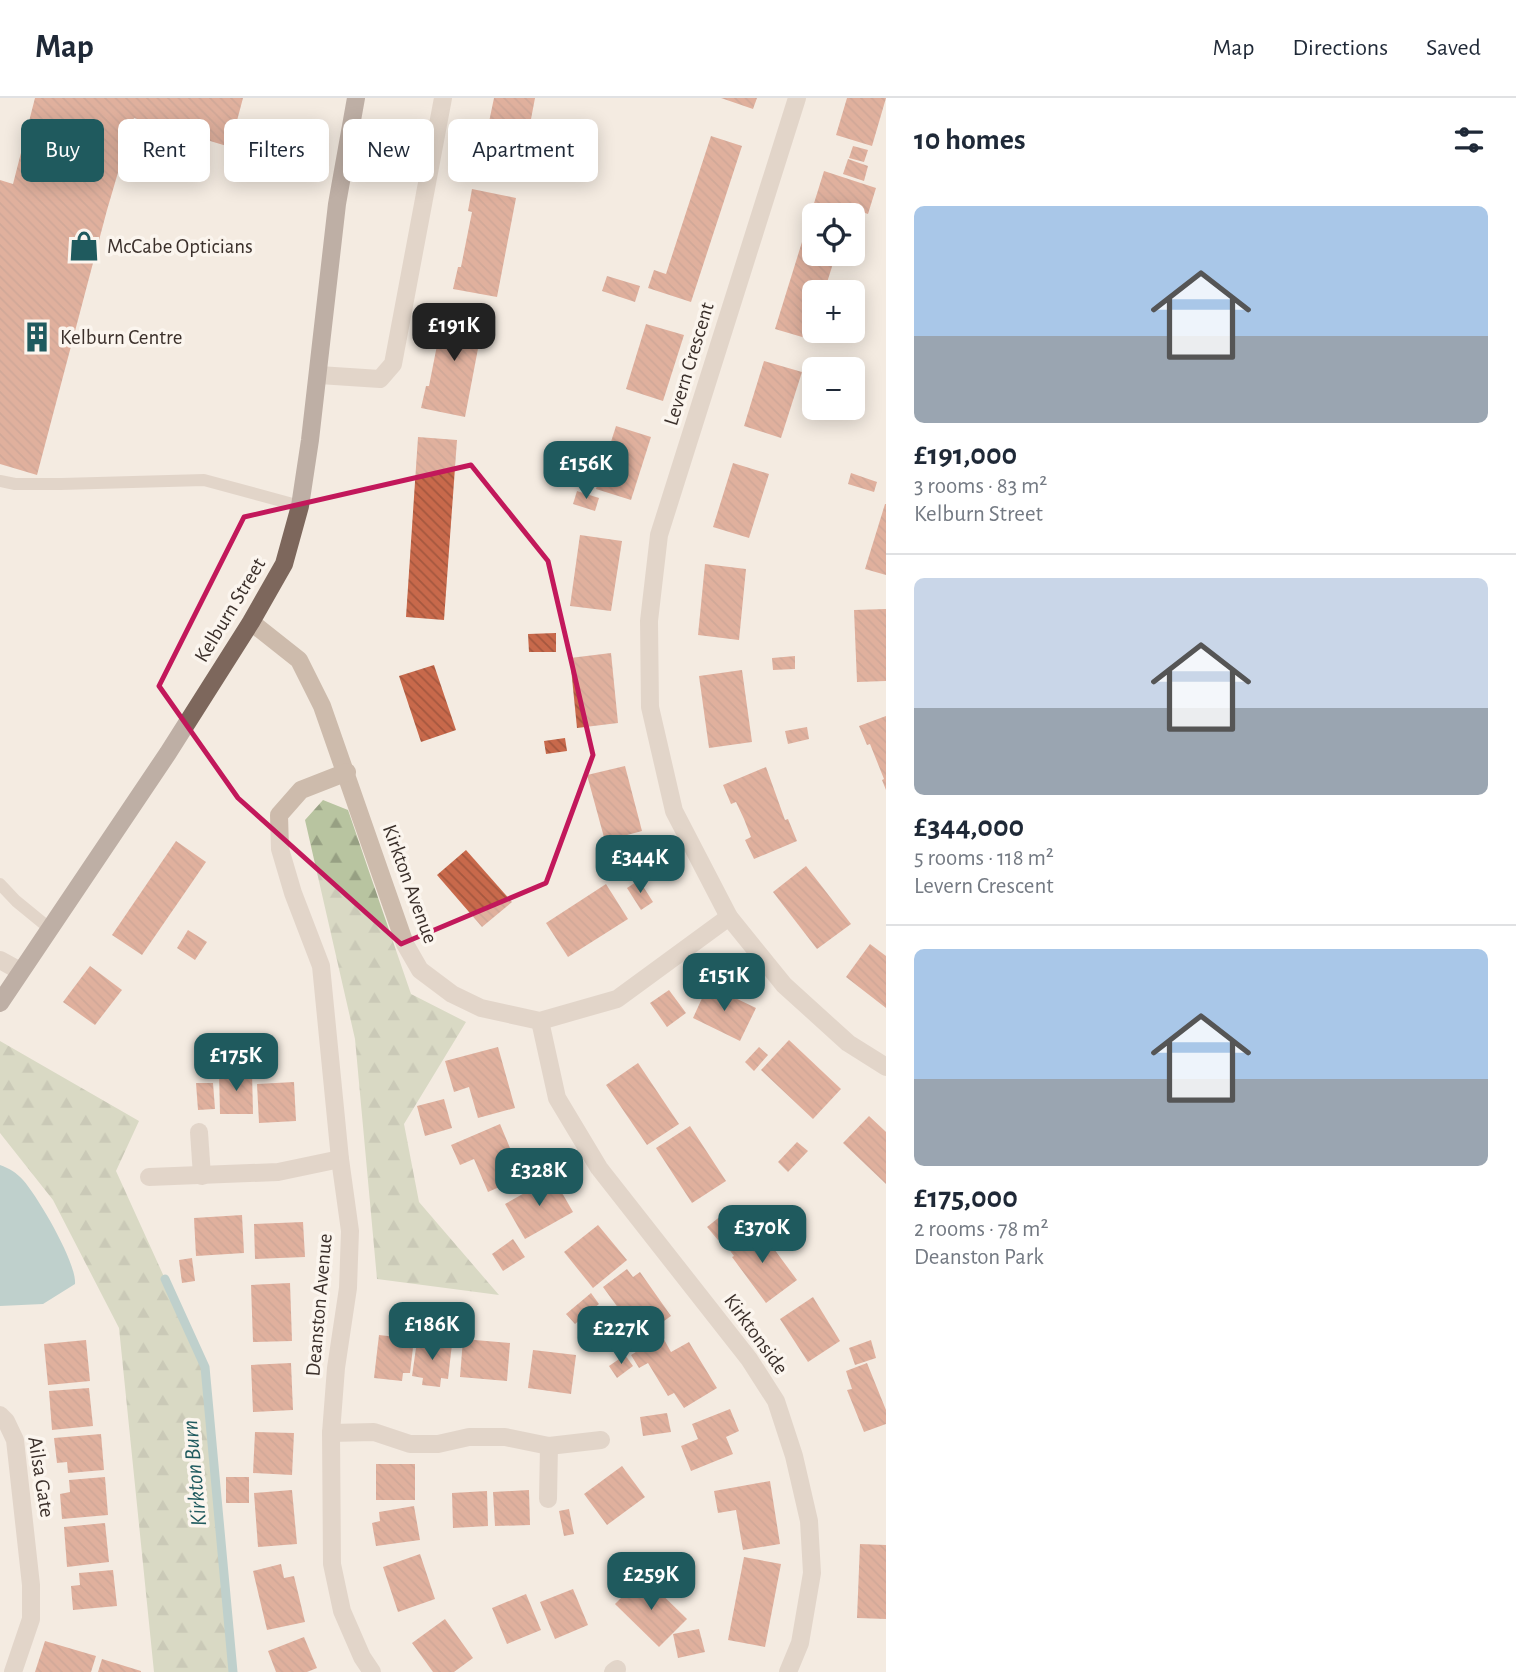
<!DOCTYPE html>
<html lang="en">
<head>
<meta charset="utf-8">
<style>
	body { margin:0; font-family:"Alegreya Sans",sans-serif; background:#f2f2f3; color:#1f2937; height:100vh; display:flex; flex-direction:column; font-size:26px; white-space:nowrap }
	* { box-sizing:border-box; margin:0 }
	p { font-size:23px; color:#747a83 }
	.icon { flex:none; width:38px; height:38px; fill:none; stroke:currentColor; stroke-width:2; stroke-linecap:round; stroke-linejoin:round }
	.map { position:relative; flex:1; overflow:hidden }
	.side { display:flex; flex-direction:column; background:#fff; width:630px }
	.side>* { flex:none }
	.hud { position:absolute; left:21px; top:21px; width:665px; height:63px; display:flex; gap:14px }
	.controls { position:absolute; left:802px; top:105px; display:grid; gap:14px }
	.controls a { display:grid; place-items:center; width:63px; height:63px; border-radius:10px; background:#fff; box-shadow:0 4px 18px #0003; font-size:35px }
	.price { position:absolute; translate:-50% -60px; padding:0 16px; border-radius:14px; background:#1f5a5e; color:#fff; font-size:23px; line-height:46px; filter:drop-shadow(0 2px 4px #0008) }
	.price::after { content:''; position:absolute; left:50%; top:42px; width:21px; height:16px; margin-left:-10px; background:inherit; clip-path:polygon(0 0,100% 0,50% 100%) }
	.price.on { background:#222; color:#fff }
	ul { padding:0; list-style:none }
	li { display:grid; align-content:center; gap:14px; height:371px; padding:0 28px }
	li+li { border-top:2px solid #e0e1e3 }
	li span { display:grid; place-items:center; height:217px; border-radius:10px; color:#555 }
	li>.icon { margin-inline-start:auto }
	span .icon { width:126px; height:126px; fill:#fffc; stroke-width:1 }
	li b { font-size:30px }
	h2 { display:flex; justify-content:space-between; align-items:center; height:84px; padding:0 28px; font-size:30px }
	.chip { padding:0 24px; border-radius:10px; background:#fff; box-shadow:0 4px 18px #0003; font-size:24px; line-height:63px }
	.chip.on { background:#1f5a5e; color:#fff }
	header { display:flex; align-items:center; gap:42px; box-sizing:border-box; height:98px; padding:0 35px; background:#fff; border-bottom:2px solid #e0e1e3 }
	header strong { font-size:33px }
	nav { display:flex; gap:38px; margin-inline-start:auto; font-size:24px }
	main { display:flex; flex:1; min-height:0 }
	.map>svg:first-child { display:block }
</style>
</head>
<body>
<header>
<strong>Map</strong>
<nav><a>Map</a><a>Directions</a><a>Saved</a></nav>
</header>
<main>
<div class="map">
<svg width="886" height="1574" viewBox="0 0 886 1574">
	<defs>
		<pattern id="forest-firs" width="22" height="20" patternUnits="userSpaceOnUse" patternTransform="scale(1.75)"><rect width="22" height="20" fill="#b8c4a0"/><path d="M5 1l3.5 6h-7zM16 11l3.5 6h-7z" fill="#97a083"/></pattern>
		<pattern id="building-back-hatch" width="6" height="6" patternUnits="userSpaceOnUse" patternTransform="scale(1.75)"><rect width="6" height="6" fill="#c8694b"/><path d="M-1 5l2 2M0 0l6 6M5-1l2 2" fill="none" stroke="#a4573f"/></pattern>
	</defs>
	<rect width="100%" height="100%" fill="#f4ebe1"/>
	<g fill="url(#forest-firs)">
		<path d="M323 702 348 712 411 896 466 924 404 1026 419 1104 499 1197 377 1181 355 941 305 722Z"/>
		<path d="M0 943 139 1023 116 1073 205 1269 233 1574H154L119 1230 53 1102 0 1035Z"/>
	</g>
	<path fill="#7fb0b2" d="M0 1067C9 1070 17 1075 23 1082 38 1099 77 1165 75 1186L43 1206 0 1208Z"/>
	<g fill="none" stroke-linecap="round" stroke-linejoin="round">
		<path stroke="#7fb0b2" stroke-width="9" d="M165 1181 205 1269 233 1574"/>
	</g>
	<g fill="url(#building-back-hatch)">
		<path d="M35 0H243L230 49 134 20 107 112 37 377 0 366V82L13 86Z"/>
		<path d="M494 0H535L520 79 476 71 481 48H484Z"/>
		<path d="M721 0H757L753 11Z"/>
		<path d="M847 0H886L872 48 836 37Z"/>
		<path d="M711 38 742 48 691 204 648 190 654 172 666 176Z"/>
		<path d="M853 48 868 52 864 64 849 60Z"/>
		<path d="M848 61 868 68 864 83 843 76Z"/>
		<path d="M824 73 876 90 868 116 850 110 848 117H814V156H836L824 194H814V226L809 241 775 231Z"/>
		<path d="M472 91 516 100 497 199 453 191 458 169H461L472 114 468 113Z"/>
		<path d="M607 178 640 188 635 204 602 193Z"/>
		<path d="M440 211 484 219 465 319 421 310 426 288H429L440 232 436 231Z"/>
		<path d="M646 226 684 237 663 303 626 291Z"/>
		<path d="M764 263 802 274 781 340 744 328Z"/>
		<path d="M616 328 651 339 631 402 596 391Z"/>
		<path d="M418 339 457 342 444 522 406 519Z"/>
		<path d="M733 365 769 376 749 440 713 429Z"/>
		<path d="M851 375 877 384 874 394 848 386Z"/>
		<path d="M577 393 599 400 595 413 573 406Z"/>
		<path d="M885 406H886V477L865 471Z"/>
		<path d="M580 437 622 443 611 513 570 508Z"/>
		<path d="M705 466 746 471 739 542 698 537Z"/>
		<path d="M886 511V583L857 584 854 512Z"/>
		<path d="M556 535V554H529L528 536Z"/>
		<path d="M611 555 618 625 577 630 570 560Z"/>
		<path d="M795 558V571L773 572 772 560Z"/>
		<path d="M434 567 456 632 421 644 399 578Z"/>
		<path d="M742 572 752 644 709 650 699 578Z"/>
		<path d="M886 618V692L882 682 884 681 870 646 867 647 859 628Z"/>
		<path d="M807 629 809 641 788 646 785 633Z"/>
		<path d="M565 640 567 653 546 656 544 643Z"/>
		<path d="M625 668 642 733 605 743 587 677Z"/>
		<path d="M766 669 785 722 788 721 797 743 754 761 745 742 751 739 744 721 736 704 731 706 723 687Z"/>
		<path d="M176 743 206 764 142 857 112 837Z"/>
		<path d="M466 752 512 804 482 829 437 777Z"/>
		<path d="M806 768 851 826 817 851 773 794Z"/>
		<path d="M639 782 653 804 641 812 627 790Z"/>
		<path d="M606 786 628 821 568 859 546 825Z"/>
		<path d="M188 832 207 844 195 862 177 850Z"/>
		<path d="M870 846 886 858V910L846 879Z"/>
		<path d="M90 868 122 892 95 927 63 904Z"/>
		<path d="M708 887 756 910 740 943 693 920Z"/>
		<path d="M669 892 686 915 667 929 650 905Z"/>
		<path d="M789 942 841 991 813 1021 761 972Z"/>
		<path d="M498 949 515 1010 478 1020 469 989 454 994 445 963Z"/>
		<path d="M759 949 768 957 754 973 745 964Z"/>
		<path d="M638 965 679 1026 647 1047 606 987Z"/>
		<path d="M219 974H252L253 1016H220Z"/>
		<path d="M294 984 296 1023 259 1025 257 986Z"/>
		<path d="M196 985H213L215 1011 198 1012Z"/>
		<path d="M444 1001 452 1030 425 1038 417 1008Z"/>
		<path d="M869 1018 886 1034V1086L843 1045Z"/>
		<path d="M500 1026 522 1079 488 1094 474 1061 460 1067 451 1047Z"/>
		<path d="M690 1028 726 1083 692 1105 656 1050Z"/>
		<path d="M797 1044 808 1053 788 1074 778 1064Z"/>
		<path d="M553 1079 573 1114 525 1141 505 1106Z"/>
		<path d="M727 1113 738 1127 718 1142 707 1129Z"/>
		<path d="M242 1117 244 1155 196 1158 194 1120Z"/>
		<path d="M303 1124 305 1159 255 1161 254 1126Z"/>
		<path d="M598 1127 627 1162 593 1190 564 1154Z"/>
		<path d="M757 1128 797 1182 766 1205 732 1159 734 1158 728 1150Z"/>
		<path d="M513 1141 525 1159 503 1173 492 1156Z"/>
		<path d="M192 1160 195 1183 182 1185 179 1162Z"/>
		<path d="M627 1171 633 1179 640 1174 671 1218 640 1240 603 1189Z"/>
		<path d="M290 1185 292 1243 253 1244 251 1187Z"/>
		<path d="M591 1195 599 1206 575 1226 566 1216Z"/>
		<path d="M813 1199 840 1243 808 1264 780 1221Z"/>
		<path d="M379 1237 414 1241 410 1275H403L402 1283 374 1280Z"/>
		<path d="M662 1238 671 1254 689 1244 717 1290 684 1310 674 1295 668 1298 648 1265 639 1270 631 1257Z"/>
		<path d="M463 1241 510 1245 507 1283 460 1279Z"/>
		<path d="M86 1242 90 1283 48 1287 44 1246Z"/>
		<path d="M871 1242 876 1260 855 1267 849 1250Z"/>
		<path d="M417 1243 452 1246 448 1281 441 1280 440 1289 422 1287 423 1280 412 1278Z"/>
		<path d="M533 1252 576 1257 571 1296 528 1290Z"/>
		<path d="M625 1257 633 1268 617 1280 609 1268Z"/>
		<path d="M291 1265 293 1312 253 1314 251 1267Z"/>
		<path d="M867 1265 886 1312V1326L864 1334 847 1292 852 1291 846 1273Z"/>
		<path d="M89 1290 93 1328 52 1332 49 1293Z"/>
		<path d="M730 1311 739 1333 726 1339 733 1356 691 1373 681 1348 698 1341 692 1326Z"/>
		<path d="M667 1315 671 1334 643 1338 640 1319Z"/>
		<path d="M255 1334 294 1335 292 1377 253 1375Z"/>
		<path d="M101 1336 104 1372 68 1375 67 1364 57 1365 54 1340Z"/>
		<rect x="376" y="1366" width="39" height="36"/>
		<path d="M622 1368 645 1399 607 1427 584 1396Z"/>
		<path d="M105 1379 108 1417 62 1421 60 1396 70 1394 69 1382Z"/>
		<rect x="226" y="1379" width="23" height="26"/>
		<path d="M770 1383 780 1446 743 1452 736 1412 718 1415 714 1393Z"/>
		<path d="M292 1392 297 1446 258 1449 254 1395Z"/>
		<path d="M529 1392 530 1427 495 1428 493 1394Z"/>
		<path d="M487 1393 488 1428 453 1430 452 1395Z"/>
		<path d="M414 1408 420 1442 376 1448 372 1425 380 1423 379 1414Z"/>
		<path d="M569 1411 574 1436 564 1438 559 1413Z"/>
		<path d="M105 1425 109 1464 67 1469 64 1429Z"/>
		<path d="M860 1446 886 1447V1521L857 1520Z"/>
		<path d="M420 1456 435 1501 398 1514 383 1469Z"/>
		<path d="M744 1459 781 1466 765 1549 728 1542Z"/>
		<path d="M281 1466 284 1480 294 1478 305 1524 267 1532 253 1473Z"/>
		<path d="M113 1472 117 1508 73 1512 71 1488 80 1487 79 1475Z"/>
		<path d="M643 1478 687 1521 659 1549 615 1506Z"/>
		<path d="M573 1491 588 1527 555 1541 540 1504Z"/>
		<path d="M526 1496 541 1532 507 1546 492 1510Z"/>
		<path d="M445 1521 473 1560 454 1574H433L412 1545Z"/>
		<path d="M699 1531 705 1554 678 1560 673 1536Z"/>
		<path d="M304 1539 317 1570 307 1574H276L268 1553Z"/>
		<path d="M45 1543 96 1558 91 1574H35Z"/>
		<path d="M102 1561 141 1573V1574H98Z"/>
	</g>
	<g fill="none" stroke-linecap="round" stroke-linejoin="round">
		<g stroke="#cdbbac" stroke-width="12">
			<path d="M0 383 15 386H61L204 382 300 408"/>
			<path d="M0 786 16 803 49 830"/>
		</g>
		<g stroke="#cdbbac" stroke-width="18">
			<path d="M797 0 659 437 649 523 650 609 674 713 729 819 784 887 848 945 886 969"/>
			<path d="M319 277 380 281 393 266 443 0"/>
			<path d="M251 524 299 562 322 608 405 846 420 872 452 896 481 910 540 923 617 901 729 819"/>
			<path d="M347 674 301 692 279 717 280 751 293 795 321 868 340 1061 350 1133 348 1190 336 1270 331 1335 332 1466 342 1513 362 1559 372 1574"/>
			<path d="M0 862 20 873"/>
			<path d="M540 923 557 1000 599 1070 749 1261 776 1303 794 1358 809 1423 812 1475 800 1545 788 1574"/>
			<path d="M199 1034 202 1078"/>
			<path d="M149 1079 278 1074 340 1061"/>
			<path d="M0 1317 6 1323 15 1342 31 1487V1521L13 1574"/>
			<path d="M331 1335 374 1334 410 1346H438L469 1339H505L549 1348 601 1342"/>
			<path d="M548 1401 549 1348"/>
			<path d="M613 1574 617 1571"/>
		</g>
		<path stroke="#7d675c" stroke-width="18" d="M0 905 168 655 251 524 284 466 300 408 310 342 337 106 356 0"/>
	</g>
	<path d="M0 0H886V1574H0ZM471 367 548 463 593 657 546 785 401 846 238 700 159 588 244 419Z" fill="#f4ebe1" fill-opacity=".55" fill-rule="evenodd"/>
	<path fill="none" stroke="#c2185b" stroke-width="5" stroke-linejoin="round" d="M471 367 548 463 593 657 546 785 401 846 238 700 159 588 244 419Z"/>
	<defs>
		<g id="shop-bare" transform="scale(2.415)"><path d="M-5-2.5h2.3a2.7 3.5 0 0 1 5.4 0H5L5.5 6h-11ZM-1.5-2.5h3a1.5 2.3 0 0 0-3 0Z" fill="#1f5a5e" stroke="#fbf5ee" stroke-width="2.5" paint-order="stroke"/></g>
		<g id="building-bare" transform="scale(2.415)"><path d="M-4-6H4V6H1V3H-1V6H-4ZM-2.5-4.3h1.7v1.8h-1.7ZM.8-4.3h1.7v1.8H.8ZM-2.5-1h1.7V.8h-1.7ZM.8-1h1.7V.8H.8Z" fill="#1f5a5e" stroke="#fbf5ee" stroke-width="2.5" paint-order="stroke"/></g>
	</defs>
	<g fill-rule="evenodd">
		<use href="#shop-bare" x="84" y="148"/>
		<use href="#building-bare" x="37" y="239"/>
	</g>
	<g text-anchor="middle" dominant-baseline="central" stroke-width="7" stroke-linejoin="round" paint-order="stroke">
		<g font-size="21" fill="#3b302b" stroke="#fbf5ee" text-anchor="start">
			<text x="107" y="148">McCabe Opticians</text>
			<text x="60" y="239">Kelburn Centre</text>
		</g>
		<g font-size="21" fill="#3b302b" stroke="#fbf5ee">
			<text transform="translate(689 266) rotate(-73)">Levern Crescent</text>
			<text transform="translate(230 512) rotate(-59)">Kelburn Street</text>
			<text transform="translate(410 786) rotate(70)">Kirkton Avenue</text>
			<text transform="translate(319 1207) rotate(-85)">Deanston Avenue</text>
			<text transform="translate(756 1236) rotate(54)">Kirktonside</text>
			<text transform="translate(41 1379) rotate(81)">Ailsa Gate</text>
		</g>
		<g font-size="23" font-style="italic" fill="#1f5a5e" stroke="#fbf5ee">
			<text transform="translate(195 1375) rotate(-95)">Kirkton Burn</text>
		</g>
	</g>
</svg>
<div class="controls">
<a><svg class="icon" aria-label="locate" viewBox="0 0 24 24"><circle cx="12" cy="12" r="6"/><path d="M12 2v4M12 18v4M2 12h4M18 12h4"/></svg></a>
<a>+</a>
<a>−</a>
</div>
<b class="price on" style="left:454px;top:265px">£191K</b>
<b class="price" style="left:586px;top:403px">£156K</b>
<b class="price" style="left:640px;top:797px">£344K</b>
<b class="price" style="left:724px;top:915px">£151K</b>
<b class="price" style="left:236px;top:995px">£175K</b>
<b class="price" style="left:539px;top:1110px">£328K</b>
<b class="price" style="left:762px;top:1167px">£370K</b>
<b class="price" style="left:432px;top:1264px">£186K</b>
<b class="price" style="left:621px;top:1268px">£227K</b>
<b class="price" style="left:651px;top:1514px">£259K</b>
<div class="hud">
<a class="chip on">Buy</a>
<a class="chip">Rent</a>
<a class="chip">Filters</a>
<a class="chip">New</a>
<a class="chip">Apartment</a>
</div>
</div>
<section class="side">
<h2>10 homes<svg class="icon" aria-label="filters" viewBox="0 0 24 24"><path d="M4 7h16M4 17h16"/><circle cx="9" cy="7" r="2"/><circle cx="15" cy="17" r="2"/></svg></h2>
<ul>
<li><span style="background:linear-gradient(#a9c7e8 60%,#9aa5b1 0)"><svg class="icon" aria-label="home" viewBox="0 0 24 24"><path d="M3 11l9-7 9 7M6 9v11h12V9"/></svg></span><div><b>£191,000</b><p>3 rooms · 83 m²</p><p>Kelburn Street</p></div></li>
<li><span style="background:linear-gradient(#c9d6e8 60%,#9aa5b1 0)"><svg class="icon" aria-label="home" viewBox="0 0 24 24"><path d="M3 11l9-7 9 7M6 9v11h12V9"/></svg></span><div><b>£344,000</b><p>5 rooms · 118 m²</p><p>Levern Crescent</p></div></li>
<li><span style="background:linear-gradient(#a9c7e8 60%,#9aa5b1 0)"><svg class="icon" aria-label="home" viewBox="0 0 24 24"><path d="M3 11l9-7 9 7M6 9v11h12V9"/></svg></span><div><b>£175,000</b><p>2 rooms · 78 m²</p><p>Deanston Park</p></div></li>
</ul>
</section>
</main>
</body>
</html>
